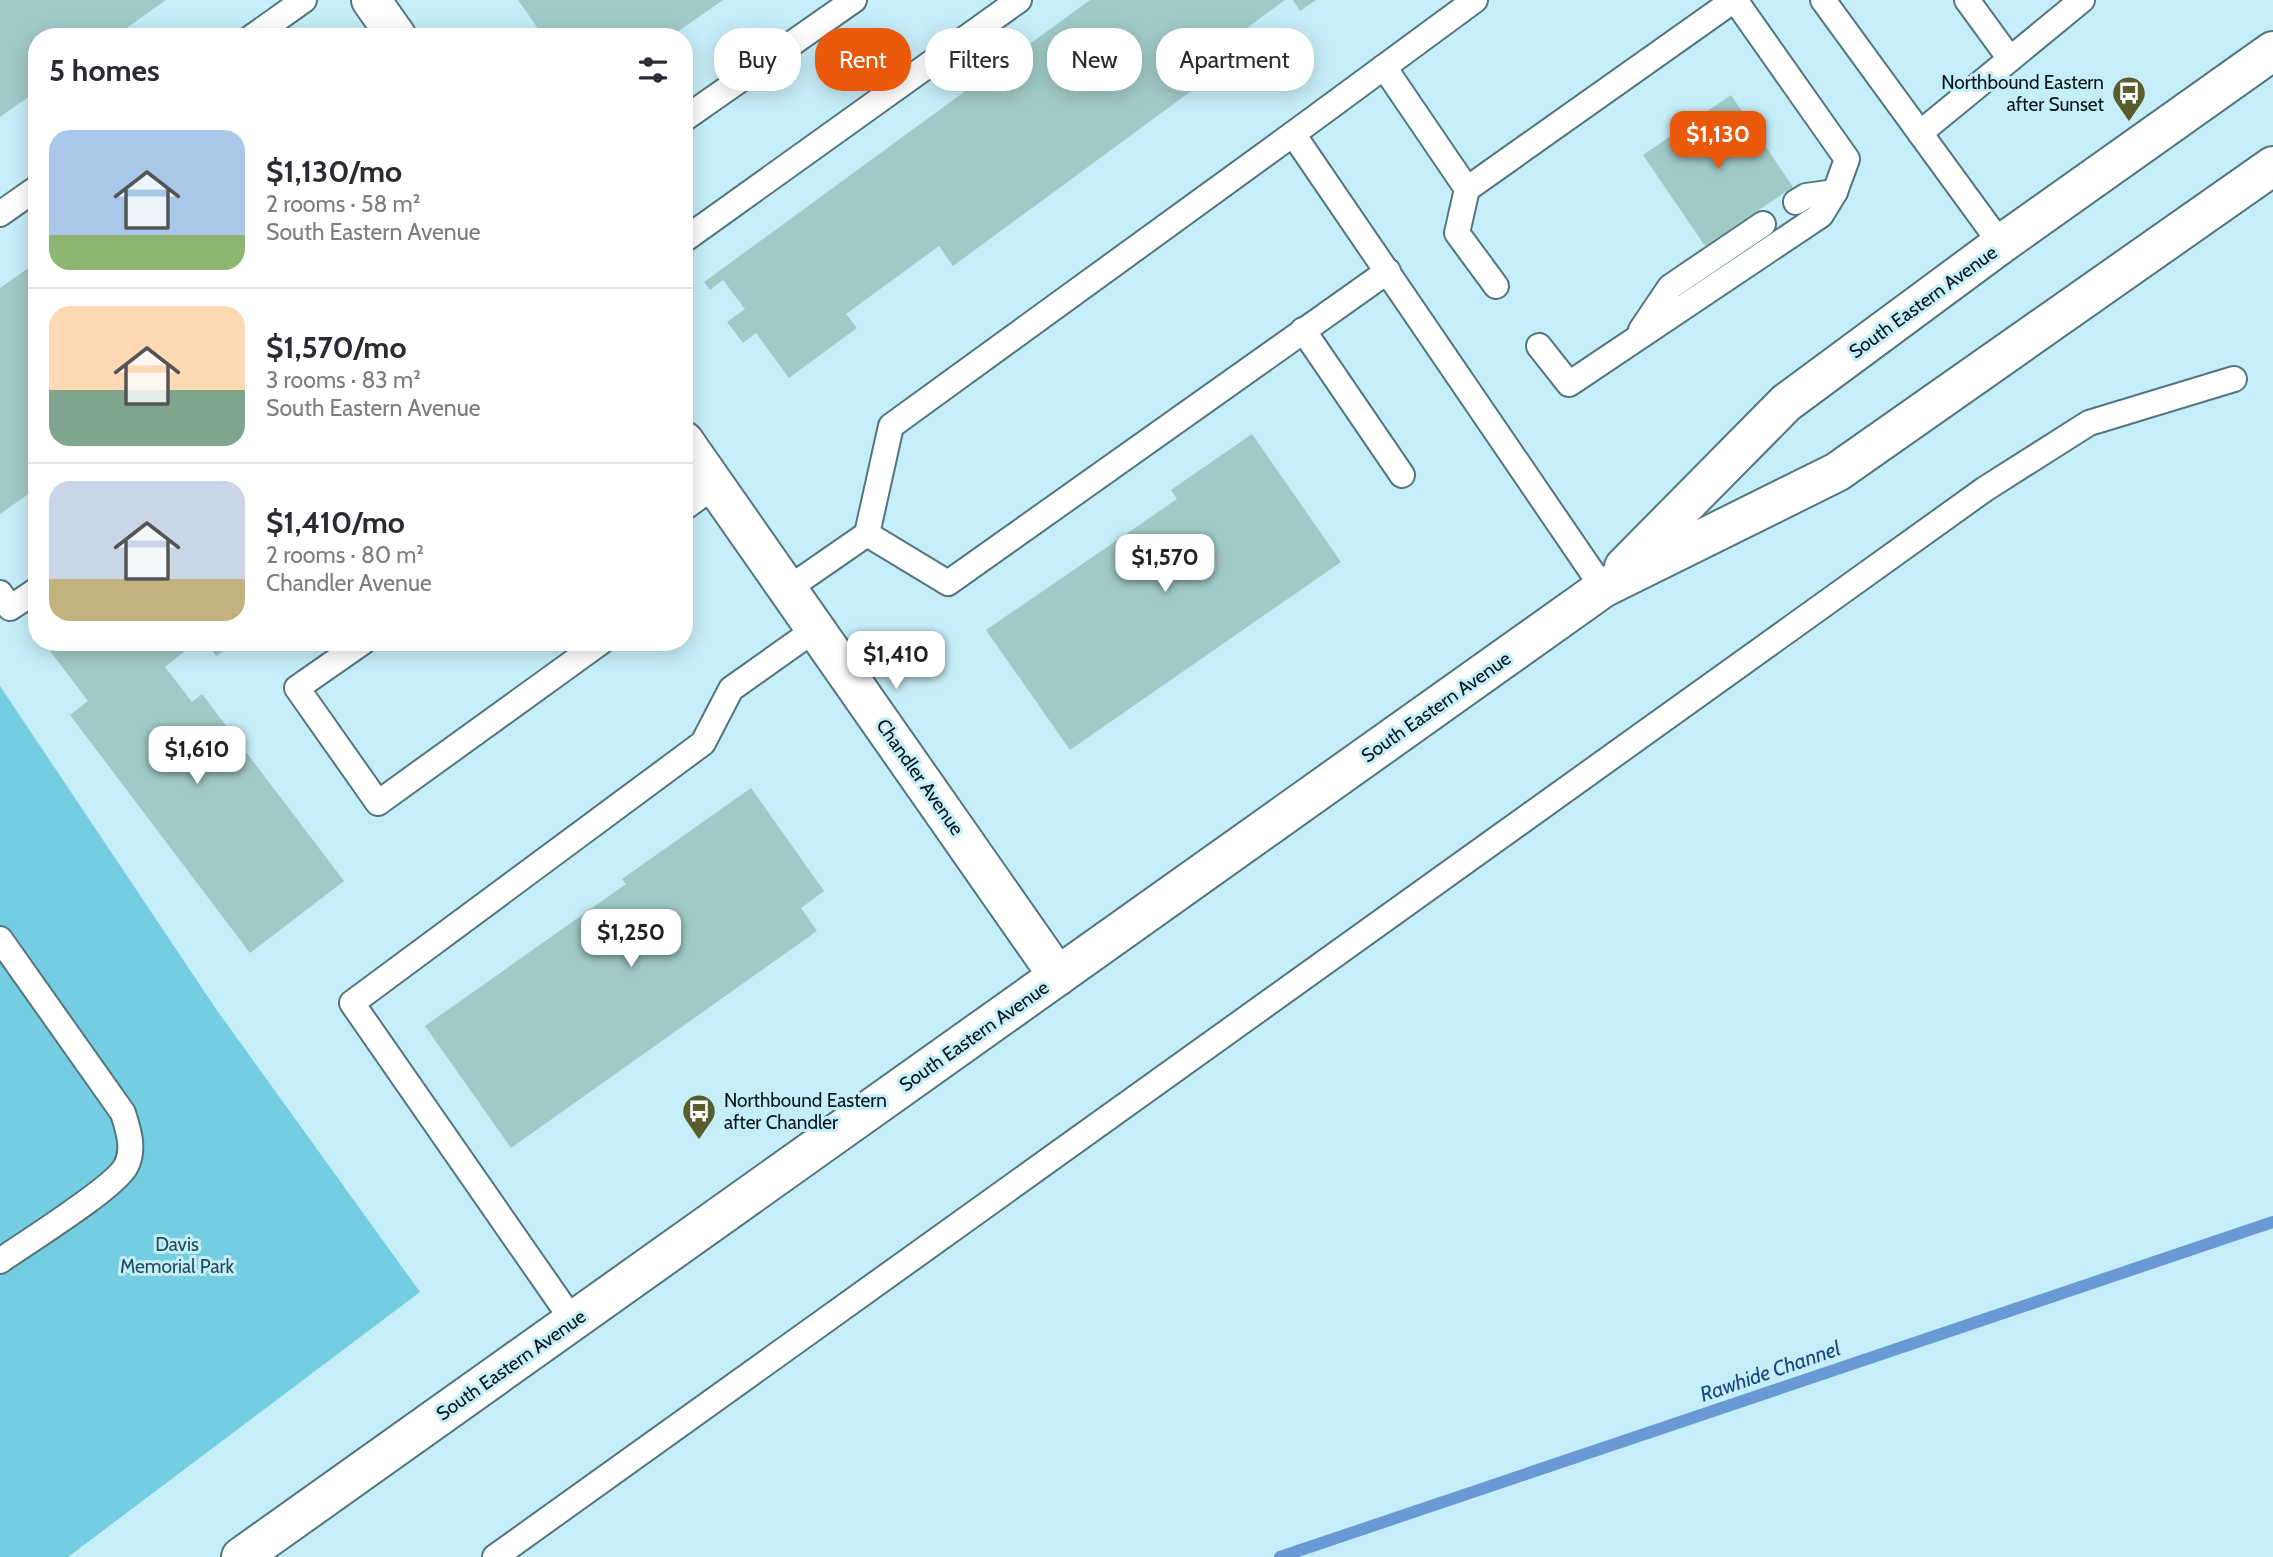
<!DOCTYPE html>
<html lang="en">
<head>
<meta charset="utf-8">
<style>
	body { margin:0; font-family:Cabin,sans-serif; background:#f2f2f3; color:#2b2b33; height:100vh; display:flex; flex-direction:column; font-size:26px; white-space:nowrap }
	* { box-sizing:border-box; margin:0 }
	p { font-size:23px; color:#7c7c81 }
	.icon { flex:none; width:38px; height:38px; fill:none; stroke:currentColor; stroke-width:2; stroke-linecap:round; stroke-linejoin:round }
	.map { position:relative; flex:1; overflow:hidden }
	.sheet { position:absolute; left:28px; top:28px; width:665px; height:623px; display:flex; flex-direction:column; background:#fff; border-radius:28px; box-shadow:0 4px 18px #0003 }
	.sheet>* { flex:none }
	.guide { position:absolute; left:714px; top:28px; width:665px; height:63px; display:flex; gap:14px }
	.price { position:absolute; translate:-50% -60px; padding:0 16px; border-radius:14px; background:#fff; color:#222; font-size:23px; line-height:46px; filter:drop-shadow(0 2px 4px #0008) }
	.price::after { content:''; position:absolute; left:50%; top:42px; width:21px; height:16px; margin-left:-10px; background:inherit; clip-path:polygon(0 0,100% 0,50% 100%) }
	.price.selected { background:#ea580c; color:#fff }
	ul { padding:0; list-style:none }
	li { display:flex; align-items:center; gap:21px; height:175px; padding:0 21px }
	li+li { border-top:2px solid #e1e1e2 }
	li span { display:grid; place-items:center; flex:none; width:196px; height:140px; border-radius:21px; color:#555 }
	li>.icon { margin-inline-start:auto }
	span .icon { width:84px; height:84px; fill:#fffc; stroke-width:1 }
	li b { font-size:30px }
	h2 { display:flex; justify-content:space-between; align-items:center; height:84px; padding:0 21px; font-size:30px }
	.pill { padding:0 24px; border-radius:28px; background:#fff; box-shadow:0 4px 18px #0003; font-size:24px; line-height:63px }
	.pill.selected { background:#ea580c; color:#fff }
	.map>svg:first-child { display:block }
</style>
</head>
<body>
<div class="map">
<svg width="2273" height="1557" viewBox="0 0 2273 1557">
	<rect width="100%" height="100%" fill="#c6eef8"/>
	<path fill="#74cde0" d="M0 686 216 1009 420 1292 68 1557H0Z"/>
	<g fill="none" stroke-linecap="round" stroke-linejoin="round">
		<path stroke="#699ad5" stroke-width="12" d="M1280 1557 2273 1222"/>
	</g>
	<g fill="#a0cac8">
		<path d="M0 0H166L114 37H37V91L0 117Z"/>
		<path d="M518 0H723L670 37H544Z"/>
		<path d="M1090 0H1285L1228 42 1239 56 953 266 939 246 846 314 857 328 789 378 756 333 743 343 727 322 745 309 723 280 710 290 704 282Z"/>
		<path d="M1293 0H1316L1300 11Z"/>
		<path d="M1731 95 1793 187 1705 246 1643 155Z"/>
		<path d="M37 262V488L0 514V288Z"/>
		<path d="M1252 434 1341 562 1070 750 986 630 1177 499 1171 490Z"/>
		<path d="M61 642H196L165 667 192 702 202 694 344 881 250 953 70 715 88 701 50 651Z"/>
		<path d="M206 642H235L216 656Z"/>
		<path d="M751 788 824 891 801 908 817 931 511 1148 425 1026 626 884 622 879Z"/>
	</g>
	<g fill="none" stroke-linecap="round" stroke-linejoin="round">
		<g stroke="#51767f" stroke-width="28">
			<g id="lane">
				<path d="M1475 0 1293 134 1603 588"/>
				<path d="M1823 0 2001 244"/>
				<path d="M1967 0 2010 59"/>
				<path d="M252 37 304 0"/>
				<path d="M1384 67 1467 189 1734 0"/>
				<path d="M684 119 854 0"/>
				<path d="M1920 133 2082 0"/>
				<path d="M1293 134 891 426 867 534 948 583 1388 271"/>
				<path d="M1467 189 1457 233 1496 286"/>
				<path d="M1796 202 1806 196 1835 192"/>
				<path d="M0 214 37 188"/>
				<path d="M684 240 1019 0"/>
				<path d="M1303 330 1402 475"/>
				<path d="M1641 330 1670 287 1763 224"/>
				<path d="M1539 346 1569 384 1821 215 1835 192 1847 159 1735 0"/>
				<path d="M684 508 716 485"/>
				<path d="M789 588 867 534"/>
				<path d="M0 593 10 608 37 590"/>
				<path d="M363 642 297 688 378 803 601 642"/>
				<path d="M0 939 123 1113C128 1129 135 1149 126 1166 116 1187 24 1244 0 1261"/>
				<path d="M573 1321 352 1003 703 743 731 689 817 628"/>
				<path d="M495 1557 1985 489 2089 423 2234 379"/>
			</g>
		</g>
		<g stroke="#51767f" stroke-width="42">
			<g id="street">
				<path d="M371 0 397 37"/>
				<path d="M684 441 1058 976"/>
			</g>
		</g>
		<g stroke="#51767f" stroke-width="42">
			<g id="primary">
				<path d="M1624 567 1786 403 2001 244 2273 51"/>
				<path d="M241 1557 1603 588 1837 472 2273 166"/>
			</g>
		</g>
		<use href="#lane" stroke="#fff" stroke-width="24"/>
		<use href="#street" stroke="#fff" stroke-width="38"/>
		<use href="#primary" stroke="#fff" stroke-width="38"/>
	</g>
	<defs>
		<g id="bus-pin" transform="scale(1.75)"><path d="M0 17L-7.5 6A9.5 9.5 0 1 1 7.5 6Z" fill="#595d2b" stroke="#c6eef8"/><path d="M-5-6H5V4H4V6H2V4H-2V6H-4V4H-5ZM-3.5-4V0h7V-4ZM-3.5 1.2v1.5H-2V1.2ZM2 1.2v1.5H3.5V1.2Z" fill="#fff"/></g>
	</defs>
	<g fill-rule="evenodd">
		<use href="#bus-pin" x="2129" y="93"/>
		<use href="#bus-pin" x="699" y="1111"/>
	</g>
	<g text-anchor="middle" dominant-baseline="central" stroke-width="6" stroke-linejoin="round" paint-order="stroke">
		<g font-size="19" fill="#071619" stroke="#c6eef8" text-anchor="end">
			<text x="2104" y="82">Northbound Eastern<tspan x="2104" dy="22">after Sunset</tspan></text>
			<text x="724" y="1100" text-anchor="start">Northbound Eastern<tspan x="724" dy="22">after Chandler</tspan></text>
		</g>
		<g font-size="19" fill="#071619" stroke="#c6eef8">
			<text transform="translate(1923 302) rotate(-36)">South Eastern Avenue</text>
			<text transform="translate(1436 707) rotate(-35)">South Eastern Avenue</text>
			<text transform="translate(920 777) rotate(55)">Chandler Avenue</text>
			<text transform="translate(974 1036) rotate(-35)">South Eastern Avenue</text>
			<text transform="translate(511 1365) rotate(-35)">South Eastern Avenue</text>
		</g>
		<g font-size="19" fill="#204f59" stroke="#c6eef8">
			<text x="177" y="1244">Davis<tspan x="177" dy="22">Memorial Park</tspan></text>
		</g>
		<g font-size="21" font-style="italic" fill="#174880" stroke="#c6eef8">
			<text transform="translate(1770 1371) rotate(-19)">Rawhide Channel</text>
		</g>
	</g>
</svg>
<b class="price selected" style="left:1718px;top:171px">$1,130</b>
<b class="price" style="left:1165px;top:594px">$1,570</b>
<b class="price" style="left:896px;top:691px">$1,410</b>
<b class="price" style="left:197px;top:786px">$1,610</b>
<b class="price" style="left:631px;top:969px">$1,250</b>
<div class="guide">
<a class="pill">Buy</a>
<a class="pill selected">Rent</a>
<a class="pill">Filters</a>
<a class="pill">New</a>
<a class="pill">Apartment</a>
</div>
<section class="sheet">
<h2>5 homes<svg class="icon" aria-label="filters" viewBox="0 0 24 24"><path d="M4 7h16M4 17h16"/><circle cx="9" cy="7" r="2"/><circle cx="15" cy="17" r="2"/></svg></h2>
<ul>
<li><span style="background:linear-gradient(#a9c7e8 75%,#8fb573 0)"><svg class="icon" aria-label="home" viewBox="0 0 24 24"><path d="M3 11l9-7 9 7M6 9v11h12V9"/></svg></span><div><b>$1,130/mo</b><p>2 rooms · 58 m²</p><p>South Eastern Avenue</p></div></li>
<li><span style="background:linear-gradient(#ffd9b3 60%,#7fa58c 0)"><svg class="icon" aria-label="home" viewBox="0 0 24 24"><path d="M3 11l9-7 9 7M6 9v11h12V9"/></svg></span><div><b>$1,570/mo</b><p>3 rooms · 83 m²</p><p>South Eastern Avenue</p></div></li>
<li><span style="background:linear-gradient(#c9d6e8 70%,#c2b280 0)"><svg class="icon" aria-label="home" viewBox="0 0 24 24"><path d="M3 11l9-7 9 7M6 9v11h12V9"/></svg></span><div><b>$1,410/mo</b><p>2 rooms · 80 m²</p><p>Chandler Avenue</p></div></li>
</ul>
</section>
</div>
</body>
</html>
